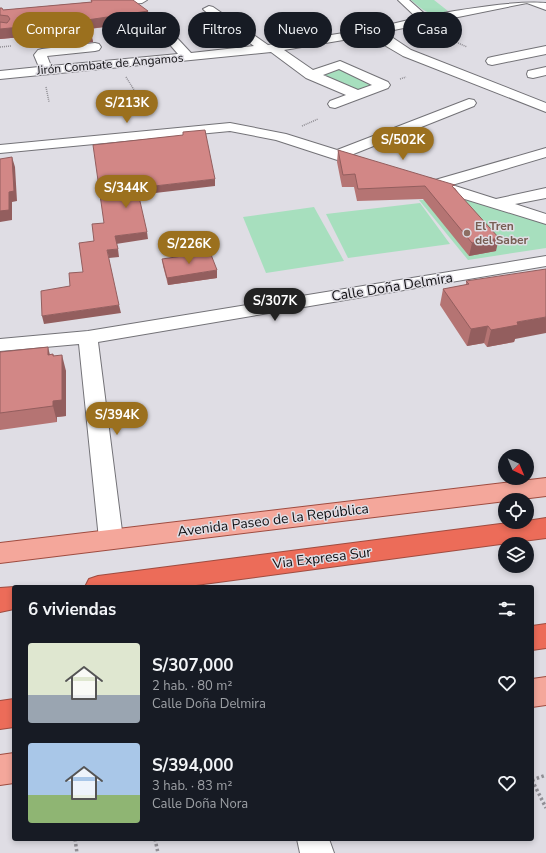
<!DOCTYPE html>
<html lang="es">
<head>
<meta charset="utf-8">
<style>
	body { margin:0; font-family:"Nunito Sans",sans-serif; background:#20242c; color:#f1f3f6; height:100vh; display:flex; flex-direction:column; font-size:15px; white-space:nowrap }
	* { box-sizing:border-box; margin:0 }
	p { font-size:13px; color:#9ea1a6 }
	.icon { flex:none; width:22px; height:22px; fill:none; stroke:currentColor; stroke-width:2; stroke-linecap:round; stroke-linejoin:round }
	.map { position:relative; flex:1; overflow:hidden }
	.panel { position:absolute; left:12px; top:585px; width:522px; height:256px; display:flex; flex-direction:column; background:#171b24; border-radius:4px; box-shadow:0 2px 6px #0003 }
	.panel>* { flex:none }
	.top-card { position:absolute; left:12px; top:12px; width:522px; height:36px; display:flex; gap:8px }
	.needle { width:26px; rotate:136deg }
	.controls { position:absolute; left:498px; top:449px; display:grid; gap:8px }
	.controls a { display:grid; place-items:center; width:36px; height:36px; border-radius:50%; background:#171b24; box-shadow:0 2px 6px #0003; font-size:20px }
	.price { position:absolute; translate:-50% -34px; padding:0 9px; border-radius:14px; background:#9b701e; color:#fff; font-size:13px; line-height:26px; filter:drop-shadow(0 1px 2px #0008) }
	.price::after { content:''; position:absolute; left:50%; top:24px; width:12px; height:9px; margin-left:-6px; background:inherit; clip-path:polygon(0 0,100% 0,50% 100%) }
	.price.active { background:#222; color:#fff }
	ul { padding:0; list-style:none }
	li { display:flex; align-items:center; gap:12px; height:100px; padding:0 16px }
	li span { display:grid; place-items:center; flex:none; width:112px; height:80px; border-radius:4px; color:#555 }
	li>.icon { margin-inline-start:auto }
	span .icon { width:48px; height:48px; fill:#fffc; stroke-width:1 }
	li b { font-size:17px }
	h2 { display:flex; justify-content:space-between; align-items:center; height:48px; padding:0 16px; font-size:17px }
	.chip { padding:0 14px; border-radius:18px; background:#171b24; box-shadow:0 2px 6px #0003; font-size:14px; line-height:36px }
	.chip.active { background:#9b701e; color:#fff }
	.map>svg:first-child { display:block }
</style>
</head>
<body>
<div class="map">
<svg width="546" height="853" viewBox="0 0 546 853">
	<rect width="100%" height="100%" fill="#dfdde4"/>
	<g fill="#a7dfbe">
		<path d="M411 0H434L448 11C429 17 424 11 411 0Z"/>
		<path d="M338 70H343L372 86 359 90H355L326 76V74Z"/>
		<path d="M468 198 546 224V248L468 260 419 200Z"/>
		<path d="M420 203 450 244 348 258 326 214Z"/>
		<path d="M314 207 344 261 266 273 243 217Z"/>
	</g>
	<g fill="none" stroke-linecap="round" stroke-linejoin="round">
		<g stroke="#737277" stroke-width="2">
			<g id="minor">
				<path d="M104 0H147L142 3 105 6 100 3Z"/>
				<path d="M398 0H409L427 16C457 10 518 0 546 3V10L527 3 384 32 411 50 546 103V112L403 56 386 46 373 35 284 50 313 70 340 61 388 82 390 85 388 88 335 108 330 107 328 104 330 101 346 95 306 78 271 52 0 79V71L39 67 34 55 38 50 42 49 95 43 99 44 101 47 99 50 95 51 47 56 51 66 178 54 153 25 155 23H163L191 53 254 46 205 11 203 9 209 6 213 7 268 45 375 28 417 18ZM339 69 372 85 358 90 323 75Z"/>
				<path d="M546 46V54L492 65 488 64 486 61 488 58 492 57Z"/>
				<path d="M546 67V75L533 78 528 77 527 74 528 71Z"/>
				<path d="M469 99 474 100 476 103 474 106 351 155 370 161 373 164 370 167 365 169 276 140 230 131 0 153V145L230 123 286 134 337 150Z"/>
				<path d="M546 148V157L452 185 496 199 546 188V198L515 204 546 214V224L429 188 423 186 421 183 423 180 429 178 435 180Z"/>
				<path d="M546 256V266L98 342 123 539 120 546 111 549 102 546 99 539 79 344 0 351V339L88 331Z"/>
				<path d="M297 839H329L334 853H300Z"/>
			</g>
		</g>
		<g stroke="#9f4c40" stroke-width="2">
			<g id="major">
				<path d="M546 478V496L0 563V543Z"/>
				<path d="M546 677V705L532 707V679Z"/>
				<path d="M14 753V783L0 785V755Z"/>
			</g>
		</g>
		<g stroke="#9f4c40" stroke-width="2">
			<g id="highway">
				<path d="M546 518V538L181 587H85L89 579 98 576 515 522H527V521Z"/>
				<path d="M14 587V609L0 612V588L14 587H15Z"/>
				<path d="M546 624V648L532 650V626Z"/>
				<path d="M14 699V727L0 729V701Z"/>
			</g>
		</g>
		<g stroke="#908e94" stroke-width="1.5" stroke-dasharray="1 1" stroke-linecap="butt">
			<path d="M438 34 467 47"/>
			<path d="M0 47 11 46"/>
			<path d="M126 77 141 101"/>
			<path d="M400 79 406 77"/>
			<path d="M46 87 49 102"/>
			<path d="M302 126 318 119"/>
		</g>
		<g stroke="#908e94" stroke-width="3.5" stroke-dasharray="2.5 2.5" stroke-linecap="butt">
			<path d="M532 780 546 808"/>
			<path d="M532 780 546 775"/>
			<path d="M75 839 77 853"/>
			<path d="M155 839 158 853"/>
		</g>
		<use href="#minor" fill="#fff" fill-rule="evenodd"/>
		<use href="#major" fill="#f4a79b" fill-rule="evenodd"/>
		<use href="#highway" fill="#ec6c59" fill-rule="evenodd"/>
	</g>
	<g fill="#b57473">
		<path d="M91 0 148 11 149 21 90 29 93 42 56 46 33 36 0 39V15L3 10 91 2Z"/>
		<path d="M338 150 455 188 496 251 469 256 423 199 357 201 354 187H342L337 162Z"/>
		<path d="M162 259 217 278 168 285 163 266Z"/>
		<path d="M466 281 515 339 514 342 487 347 484 343 467 346 440 305 443 289 466 285Z"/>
		<path d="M0 352 50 354H53L54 356 66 371V416L57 417V422L0 430Z"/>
	</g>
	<g fill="#935e5e">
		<path d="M148 11 149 21 88 29 87 20Z"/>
		<path d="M31 26 33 36 0 39V29Z"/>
		<path d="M91 32 93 42 56 46 54 36Z"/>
		<path d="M12 157 15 167 17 201 12 202V220L0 222V211L9 192Z"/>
		<path d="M215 179V186L138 195 137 188Z"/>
		<path d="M147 232 148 239 116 244 115 236Z"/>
		<path d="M499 238 496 251 469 256 472 243Z"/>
		<path d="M118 249 119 257 109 258 107 250Z"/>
		<path d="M217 270V278L168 285 167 278Z"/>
		<path d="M119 305 121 313 44 324 42 316Z"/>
		<path d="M546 317V333L515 339 514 342 487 347 491 330 517 322Z"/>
		<path d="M488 326 484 343 467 346 471 329Z"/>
		<path d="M48 347 52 363 48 355Z"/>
		<path d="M62 355 66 371V416L57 417V422L53 406V401Z"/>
	</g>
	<g fill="#d28786" stroke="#935e5e">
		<path d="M91 0H133L148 11 87 20 91 32 54 36 31 26 0 29V22L7 23 10 19 8 16 0 15V8H2L3 10 92 2Z"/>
		<path d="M205 130 215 179 137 188 147 232 115 236 118 249 107 250 119 305 42 316 41 291 70 286 69 273 83 272 79 243 94 241 92 224 104 223 93 145 183 135V132Z"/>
		<path d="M338 150 455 185 452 186 499 238 472 243 425 186 358 189 355 174 343 175Z"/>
		<path d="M12 157 14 191 9 192V210L0 211V159Z"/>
		<path d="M210 252 217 270 167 278 162 259Z"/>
		<path d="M546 269V317L517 322 518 325 491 330 488 326 471 329 443 289 469 284 466 281Z"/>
		<path d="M48 347V355L53 354V356L62 355V400L53 401V406L0 413V352Z"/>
	</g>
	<circle fill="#8d6e63" stroke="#dfdde4" stroke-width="1.5" cx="467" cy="233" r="4"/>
	<g text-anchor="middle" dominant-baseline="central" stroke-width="3" stroke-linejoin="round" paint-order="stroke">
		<g font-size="12" fill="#111013" stroke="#dfdde4">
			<text transform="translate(110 64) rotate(-5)">Jirón Combate de Angamos</text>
		</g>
		<g font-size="12" font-weight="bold" fill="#785e54" stroke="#dfdde4" text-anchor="start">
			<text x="475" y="226">El Tren<tspan x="475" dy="14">del Saber</tspan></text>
		</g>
		<g font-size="14" fill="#111013" stroke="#dfdde4">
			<text transform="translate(392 287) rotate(-9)">Calle Doña Delmira</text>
			<text transform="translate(273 520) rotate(-7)">Avenida Paseo de la República</text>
			<text transform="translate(322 558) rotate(-7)">Via Expresa Sur</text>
		</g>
	</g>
</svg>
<div class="controls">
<a><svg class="needle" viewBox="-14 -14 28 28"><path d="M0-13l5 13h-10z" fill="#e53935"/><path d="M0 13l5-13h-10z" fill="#9ea1a6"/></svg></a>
<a><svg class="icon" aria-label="locate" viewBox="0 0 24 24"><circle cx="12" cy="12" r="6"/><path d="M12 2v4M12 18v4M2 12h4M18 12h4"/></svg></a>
<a><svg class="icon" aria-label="layers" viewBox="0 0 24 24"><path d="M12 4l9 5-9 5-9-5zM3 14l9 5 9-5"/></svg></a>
</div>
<b class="price" style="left:127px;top:124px">S/213K</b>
<b class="price" style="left:403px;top:161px">S/502K</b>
<b class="price" style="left:126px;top:209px">S/344K</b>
<b class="price" style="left:189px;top:265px">S/226K</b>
<b class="price active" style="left:275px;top:322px">S/307K</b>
<b class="price" style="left:117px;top:436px">S/394K</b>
<div class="top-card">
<a class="chip active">Comprar</a>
<a class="chip">Alquilar</a>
<a class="chip">Filtros</a>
<a class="chip">Nuevo</a>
<a class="chip">Piso</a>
<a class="chip">Casa</a>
</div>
<section class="panel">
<h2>6 viviendas<svg class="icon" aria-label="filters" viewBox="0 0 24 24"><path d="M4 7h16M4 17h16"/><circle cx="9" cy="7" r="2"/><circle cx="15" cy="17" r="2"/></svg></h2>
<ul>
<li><span style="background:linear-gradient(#dfe7d0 65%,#9aa5b1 0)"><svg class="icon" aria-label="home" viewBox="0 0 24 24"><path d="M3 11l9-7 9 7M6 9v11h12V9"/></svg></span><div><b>S/307,000</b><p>2 hab. · 80 m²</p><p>Calle Doña Delmira</p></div><svg class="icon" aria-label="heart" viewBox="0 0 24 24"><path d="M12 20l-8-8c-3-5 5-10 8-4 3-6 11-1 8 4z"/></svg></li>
<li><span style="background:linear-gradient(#a9c7e8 65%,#8fb573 0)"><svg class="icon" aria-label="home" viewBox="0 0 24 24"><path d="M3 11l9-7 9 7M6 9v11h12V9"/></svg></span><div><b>S/394,000</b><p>3 hab. · 83 m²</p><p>Calle Doña Nora</p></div><svg class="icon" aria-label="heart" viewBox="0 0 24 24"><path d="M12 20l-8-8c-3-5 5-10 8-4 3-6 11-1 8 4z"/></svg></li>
</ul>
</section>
</div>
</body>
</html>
